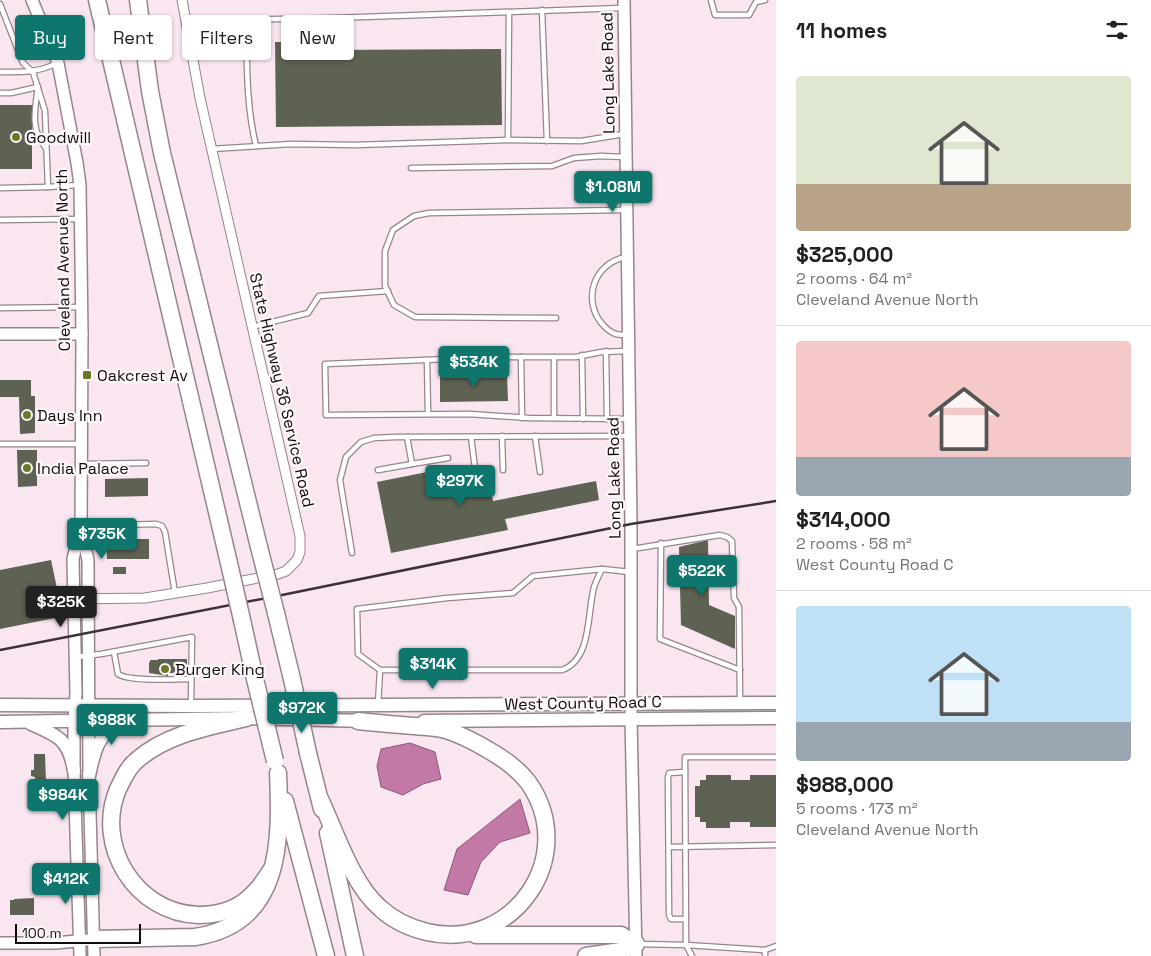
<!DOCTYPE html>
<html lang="en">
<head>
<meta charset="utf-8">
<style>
	body { margin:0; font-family:"Space Grotesk",sans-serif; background:#f2f2f2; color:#202124; height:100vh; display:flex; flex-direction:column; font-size:19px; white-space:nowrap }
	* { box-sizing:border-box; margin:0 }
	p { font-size:16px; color:#757577 }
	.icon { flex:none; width:28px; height:28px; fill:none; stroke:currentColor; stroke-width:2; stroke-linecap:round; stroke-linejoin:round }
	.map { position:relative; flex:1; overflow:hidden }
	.panel { display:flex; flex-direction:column; background:#fff; width:375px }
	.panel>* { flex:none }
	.top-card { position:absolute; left:15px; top:15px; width:475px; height:45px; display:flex; gap:10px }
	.scale { position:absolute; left:15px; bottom:12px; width:126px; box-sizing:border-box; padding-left:5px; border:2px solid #110b0e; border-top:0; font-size:14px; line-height:18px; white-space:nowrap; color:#110b0e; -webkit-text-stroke:4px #fef7fb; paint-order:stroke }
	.price { position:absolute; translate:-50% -42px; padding:0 11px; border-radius:5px; background:#0f766e; color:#fff; font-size:16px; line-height:32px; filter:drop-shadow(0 1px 2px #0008) }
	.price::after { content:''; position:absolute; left:50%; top:30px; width:15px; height:11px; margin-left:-8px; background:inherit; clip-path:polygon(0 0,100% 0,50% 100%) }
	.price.active { background:#222; color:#fff }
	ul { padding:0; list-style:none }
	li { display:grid; align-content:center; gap:10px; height:265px; padding:0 20px }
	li+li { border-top:1px solid #e0e0e0 }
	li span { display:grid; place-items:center; height:155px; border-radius:5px; color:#555 }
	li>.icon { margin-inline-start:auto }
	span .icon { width:90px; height:90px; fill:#fffc; stroke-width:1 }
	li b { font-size:21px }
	h2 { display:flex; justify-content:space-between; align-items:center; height:60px; padding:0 20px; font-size:21px }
	.tag { padding:0 18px; border-radius:5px; background:#fff; box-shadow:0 1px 4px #0004; font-size:18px; line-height:45px }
	.tag.active { background:#0f766e; color:#fff }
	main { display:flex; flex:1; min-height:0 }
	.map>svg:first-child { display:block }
</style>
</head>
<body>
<main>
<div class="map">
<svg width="776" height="956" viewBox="0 0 776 956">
	<rect width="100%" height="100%" fill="#f9e6f0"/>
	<g fill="#c379a6" stroke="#8e5878">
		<path d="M410 743 435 752 441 779 423 784 403 795 381 787 377 766 381 749Z"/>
		<path d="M520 799 530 833 500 842 481 862 468 895 444 890 457 849Z"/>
	</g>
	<g fill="#5e6252">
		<path d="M275 42H327V50L501 49 502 125 276 127Z"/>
		<rect x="0" y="105" width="32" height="64"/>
		<path d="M507 374 508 401 440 402V375Z"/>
		<path d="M0 380H31V396H35V433L20 434 19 397H0Z"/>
		<path d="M17 450H37V486L18 487Z"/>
		<path d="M462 465 465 483 489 478 493 501 596 481 599 500 505 519 508 530 391 553 377 482Z"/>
		<path d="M148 478V496L105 497V479Z"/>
		<path d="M106 539H149V559H107Z"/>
		<path d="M708 540 709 605 735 616V649L681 625 679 547Z"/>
		<path d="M51 560 58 593 55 618 0 629V570Z"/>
		<rect x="113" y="567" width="13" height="7"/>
		<path d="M158 659H187V665H181V673H168V676L149 673V662H150V660H158Z"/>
		<path d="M34 754H45L46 782H35V777L31 776V770H34Z"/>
		<path d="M706 775H731V780H750V775H776V827H750V822H730V828H706V822H700V817H695V786H700V780H706Z"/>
		<path d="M34 898V915H10V900H14V899Z"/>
	</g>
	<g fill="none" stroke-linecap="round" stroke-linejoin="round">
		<g stroke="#96858e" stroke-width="7">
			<g id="service">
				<path d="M711 0 715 15H749L756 2 765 0"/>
				<path d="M0 4 23 63 33 72 45 111 48 187 79 185"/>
				<path d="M542 10 547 141"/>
				<path d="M246 20C247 63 246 105 256 146"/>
				<path d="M186 21 333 18 622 8"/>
				<path d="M0 72C20 72 38 73 57 63"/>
				<path d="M0 93H11L38 87C35 110 30 128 45 147"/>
				<path d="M508 140 509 12"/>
				<path d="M211 149 292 144 356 145 508 140 581 141 624 134"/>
				<path d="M411 168 552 166 574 158 601 156 624 157"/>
				<path d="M0 188 48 187"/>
				<path d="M0 220 79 219"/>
				<path d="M626 257C593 263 581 302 604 326 607 329 612 333 616 334 620 335 625 335 628 335"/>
				<path d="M0 308 80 307"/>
				<path d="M556 318 415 317 394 305 385 286V251L393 230 414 216 429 213 625 210"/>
				<path d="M252 327 308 313 319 296 388 291"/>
				<path d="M606 351 607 419"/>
				<path d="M627 351 601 352 576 357H498L325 364 326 415 469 414 529 418 629 419"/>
				<path d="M582 355 583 419"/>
				<path d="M521 357 522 418"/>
				<path d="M554 357V418"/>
				<path d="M427 360 428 414"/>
				<path d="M502 436 503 470"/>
				<path d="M535 436 540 472"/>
				<path d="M471 437 476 476"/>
				<path d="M0 444H80"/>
				<path d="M82 464 146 463"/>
				<path d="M412 464 448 458"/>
				<path d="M378 470 412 464 407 437"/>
				<path d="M82 526 156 524 162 526 165 532 175 593"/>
				<path d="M661 543 660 639 740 670"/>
				<path d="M632 549 720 535 727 537 732 541 734 598 739 607 740 701"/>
				<path d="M352 553 340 480 346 457 361 442 374 438 395 437 628 436"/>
				<path d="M114 652 118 674C129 682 176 679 191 679"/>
				<path d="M76 657 101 654 192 637 191 704"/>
				<path d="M380 670H562C592 660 587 613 594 587 596 581 599 575 602 569"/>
				<path d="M378 704 380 670 358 654 357 609 447 598 513 593 533 576 602 569 630 572"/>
				<path d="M685 772 669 773 668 777 669 915 671 919H686"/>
				<path d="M669 847 776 845"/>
				<path d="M640 944 686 945 685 757H776"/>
				<path d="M686 945 765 950"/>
				<path d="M686 945 692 956"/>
				<path d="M765 956V950L776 946"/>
			</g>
		</g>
		<g stroke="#96858e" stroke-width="11">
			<path id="minor" d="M74 599 145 598 207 588 278 574 286 571 297 560 300 552V536L200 98 182 0"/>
		</g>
		<g stroke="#96858e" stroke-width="14">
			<g id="tertiary">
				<path d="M32 0 58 63 77 163 80 185 82 334 81 526 73 559 76 693 74 721V771L80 956"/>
				<path d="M624 0 631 524V718L636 956"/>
				<path d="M0 334H82"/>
				<path d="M81 529 88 560 89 776 94 956"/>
				<path d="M0 943H56L86 940"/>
			</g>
		</g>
		<g stroke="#96858e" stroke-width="15">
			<g id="secondary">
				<path d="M0 705 191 706 776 703"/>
				<path d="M424 721 776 718"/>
				<path d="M0 722 246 718 366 721"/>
				<path d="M31 724C59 736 69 740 74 771"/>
				<path d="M89 776C94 752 98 730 124 724"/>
			</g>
		</g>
		<g stroke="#96858e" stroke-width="19">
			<g id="motorway">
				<path d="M97 0 228 559"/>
				<path d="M138 0 150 91 162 153 259 547"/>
				<path d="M276 613 292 679"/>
				<path d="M242 620 255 679"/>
				<path d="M246 718C208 727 167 734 137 760 128 767 123 779 118 789 94 846 136 913 198 915 215 915 232 911 245 901 257 892 264 881 272 869"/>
				<path d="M308 753 322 809"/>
				<path d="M320 799C336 833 352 884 380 908 393 920 410 928 427 932 514 952 580 855 528 782 518 769 504 759 490 751 475 742 458 733 442 729 433 727 424 727 415 726 396 725 377 723 358 721"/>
				<path d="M285 801 326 956"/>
				<path d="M328 833 355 956"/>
				<path d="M476 935H621L636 944"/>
				<path d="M95 939 195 937C282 924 281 842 278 773"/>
				<path d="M586 956 621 951 636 944"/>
			</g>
		</g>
		<use href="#service" stroke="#fff" stroke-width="4.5"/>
		<use href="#minor" stroke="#fff" stroke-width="9"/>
		<use href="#tertiary" stroke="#fff" stroke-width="11"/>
		<use href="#secondary" stroke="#fff" stroke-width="12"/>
		<use href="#motorway" stroke="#fff" stroke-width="16"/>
		<path stroke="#3a3236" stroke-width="2.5" d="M0 650 287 594 631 524 776 501"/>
		<g stroke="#96858e" stroke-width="19" stroke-linecap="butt">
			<g id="motorway-bridge">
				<path d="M259 547 276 613"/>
				<path d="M228 559 242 620"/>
				<path d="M255 679 275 761"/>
				<path d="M292 679 308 753"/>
			</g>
		</g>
		<use href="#motorway-bridge" stroke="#fff" stroke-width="16"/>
	</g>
	<g fill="#6b7825" stroke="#fef7fb" stroke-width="2">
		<circle cx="16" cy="137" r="5"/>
		<rect x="82" y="370" width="10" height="10" rx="2.5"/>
		<circle cx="27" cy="415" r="5"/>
		<circle cx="27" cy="468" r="5"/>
		<circle cx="165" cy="669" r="5"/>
	</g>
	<g text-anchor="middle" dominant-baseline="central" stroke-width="4.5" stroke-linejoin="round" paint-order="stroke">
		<g font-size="16" fill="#110b0e" stroke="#fef7fb">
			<text transform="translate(608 73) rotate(-91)">Long Lake Road</text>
			<text transform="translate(63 260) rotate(-91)">Cleveland Avenue North</text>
			<text transform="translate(282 390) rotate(77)">State Highway 36 Service Road</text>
			<text transform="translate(614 478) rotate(-91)">Long Lake Road</text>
			<text transform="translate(583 703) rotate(-1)">West County Road C</text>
		</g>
		<g font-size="16" fill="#110b0e" stroke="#fef7fb" text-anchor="start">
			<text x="26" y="137">Goodwill</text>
			<text x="97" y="375">Oakcrest Av</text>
			<text x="37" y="415">Days Inn</text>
			<text x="37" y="468">India Palace</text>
			<text x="175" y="669">Burger King</text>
		</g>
	</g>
</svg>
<div class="scale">100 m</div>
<b class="price" style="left:613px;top:213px">$1.08M</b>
<b class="price" style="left:474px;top:388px">$534K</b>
<b class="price" style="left:460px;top:507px">$297K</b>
<b class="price" style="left:102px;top:560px">$735K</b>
<b class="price" style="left:702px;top:597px">$522K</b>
<b class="price active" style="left:61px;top:628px">$325K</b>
<b class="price" style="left:433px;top:690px">$314K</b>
<b class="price" style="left:302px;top:734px">$972K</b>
<b class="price" style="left:112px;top:746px">$988K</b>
<b class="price" style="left:63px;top:821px">$984K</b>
<b class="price" style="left:66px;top:905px">$412K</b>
<div class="top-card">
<a class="tag active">Buy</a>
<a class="tag">Rent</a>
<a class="tag">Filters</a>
<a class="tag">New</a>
</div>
</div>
<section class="panel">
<h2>11 homes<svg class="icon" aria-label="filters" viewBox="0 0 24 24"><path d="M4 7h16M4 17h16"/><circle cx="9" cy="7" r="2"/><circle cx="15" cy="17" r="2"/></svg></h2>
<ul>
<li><span style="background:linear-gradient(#dfe7d0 70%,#b9a48a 0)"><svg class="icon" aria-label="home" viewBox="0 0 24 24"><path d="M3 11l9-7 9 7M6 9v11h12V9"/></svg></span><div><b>$325,000</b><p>2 rooms · 64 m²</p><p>Cleveland Avenue North</p></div></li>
<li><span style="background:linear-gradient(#f6c9c9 75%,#9aa5b1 0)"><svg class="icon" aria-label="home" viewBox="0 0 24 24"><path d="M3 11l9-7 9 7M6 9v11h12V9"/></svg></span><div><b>$314,000</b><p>2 rooms · 58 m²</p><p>West County Road C</p></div></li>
<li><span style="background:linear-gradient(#bfe0f5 75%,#9aa5b1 0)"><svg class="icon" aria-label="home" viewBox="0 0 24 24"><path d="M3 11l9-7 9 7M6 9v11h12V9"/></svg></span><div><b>$988,000</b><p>5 rooms · 173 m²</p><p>Cleveland Avenue North</p></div></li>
</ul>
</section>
</main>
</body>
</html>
